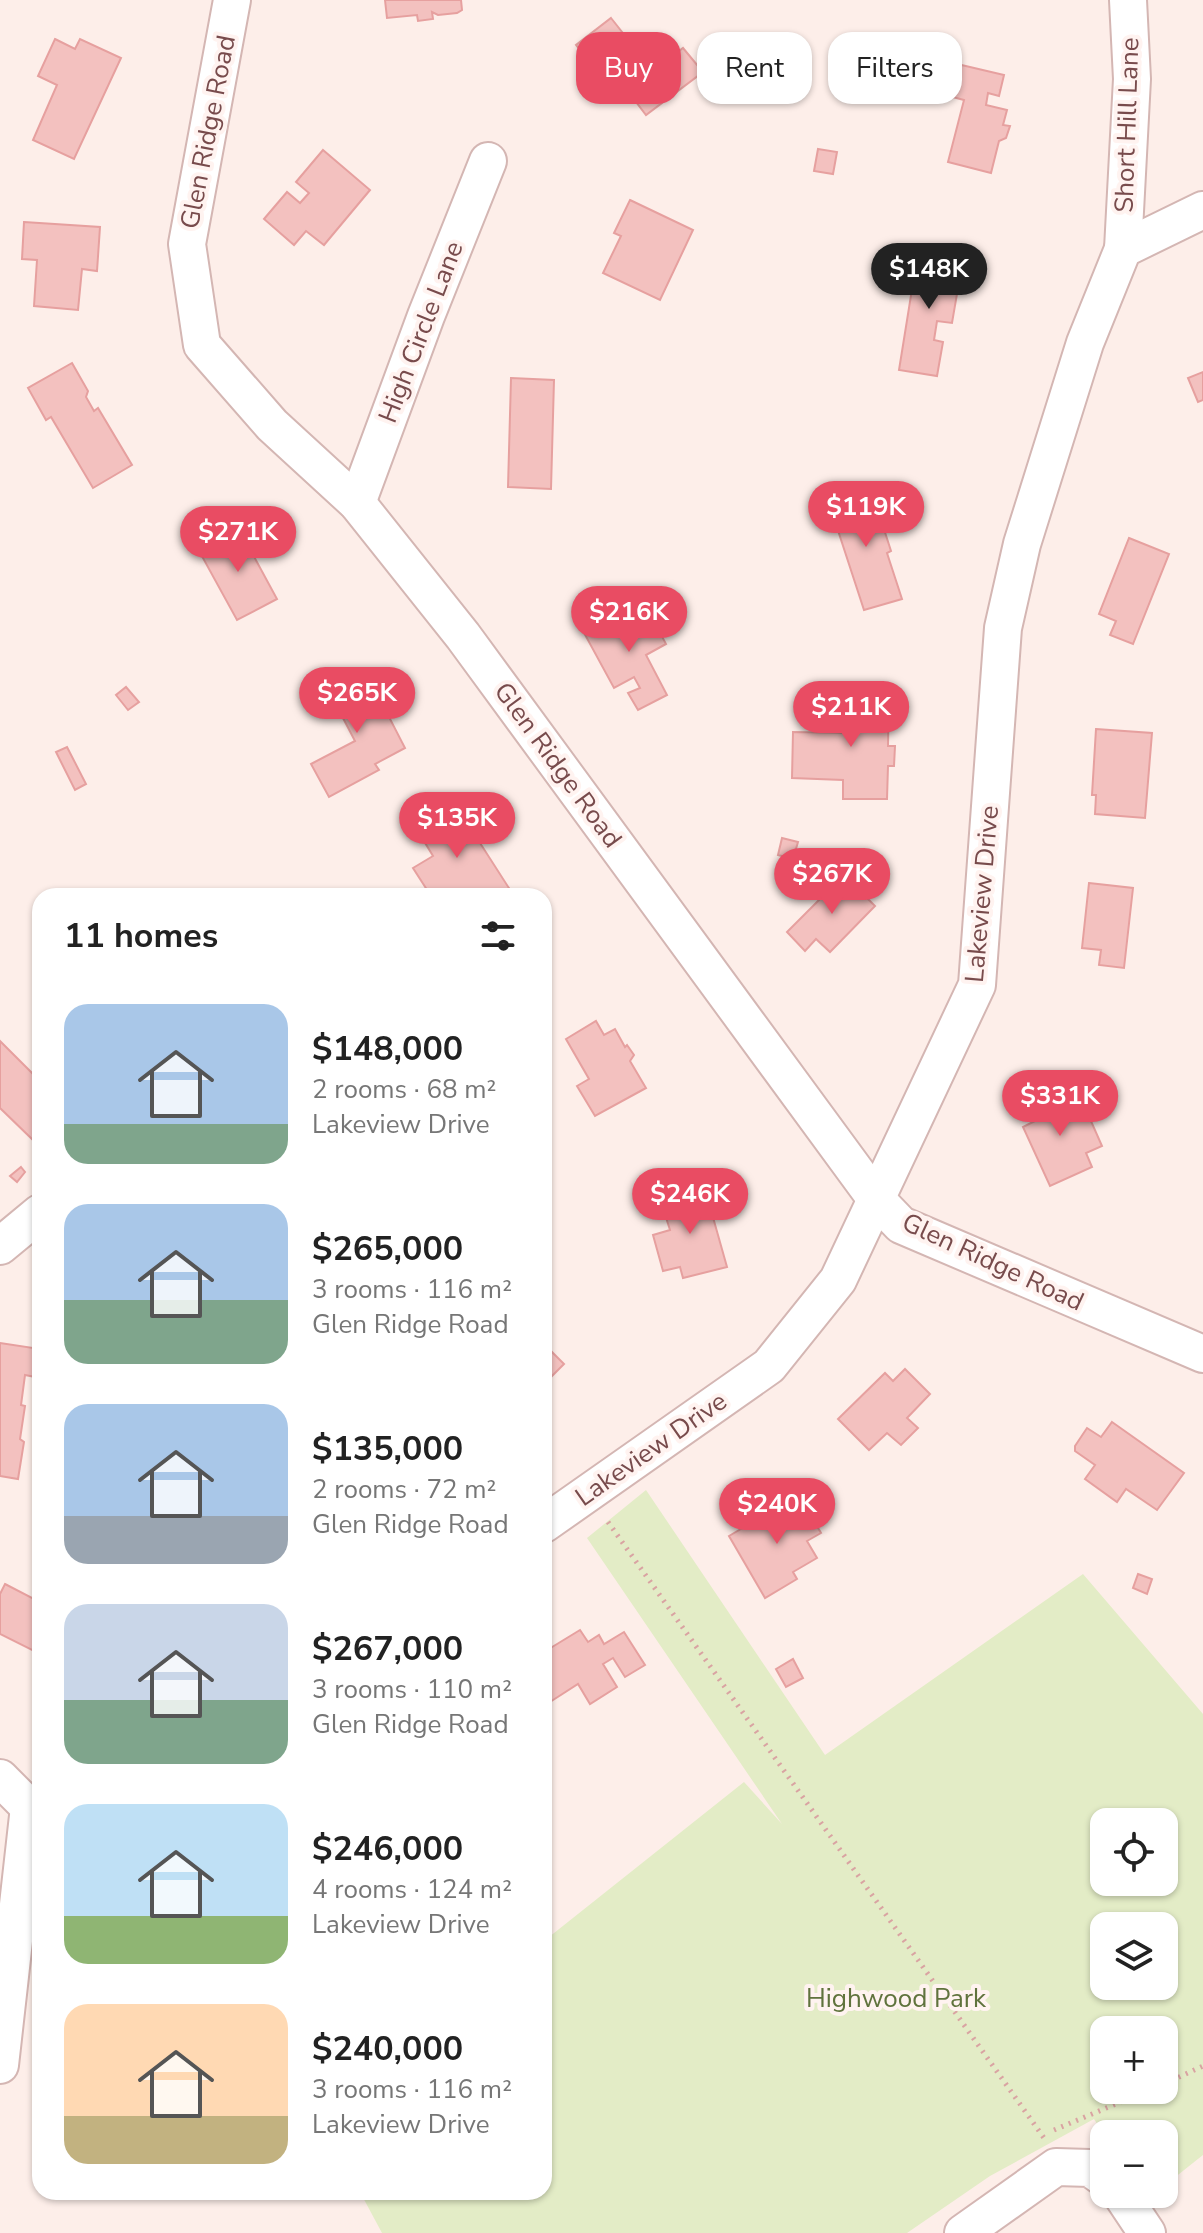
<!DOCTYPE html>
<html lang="en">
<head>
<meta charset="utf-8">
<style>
	body { margin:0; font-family:"Nunito Sans",sans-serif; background:#f6f6f6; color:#222; height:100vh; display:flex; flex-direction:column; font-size:30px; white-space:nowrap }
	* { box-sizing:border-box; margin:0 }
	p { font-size:26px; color:#767676 }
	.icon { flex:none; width:44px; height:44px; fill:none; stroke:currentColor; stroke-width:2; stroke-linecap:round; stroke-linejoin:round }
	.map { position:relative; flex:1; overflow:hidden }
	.sheet { position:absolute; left:32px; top:888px; width:520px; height:1312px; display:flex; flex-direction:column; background:#fff; border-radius:24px; box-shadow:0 2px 6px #0004 }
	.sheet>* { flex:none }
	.top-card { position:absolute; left:576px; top:32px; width:506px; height:72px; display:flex; gap:16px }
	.tools { position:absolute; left:1090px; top:1808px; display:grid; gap:16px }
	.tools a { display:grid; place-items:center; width:88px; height:88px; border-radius:16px; background:#fff; box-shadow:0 2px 6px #0004; font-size:40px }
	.price { position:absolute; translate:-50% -68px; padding:0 18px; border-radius:28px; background:#e94c63; color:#fff; font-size:26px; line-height:52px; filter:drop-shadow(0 2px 4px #0008) }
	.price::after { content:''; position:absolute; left:50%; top:48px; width:24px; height:18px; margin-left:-12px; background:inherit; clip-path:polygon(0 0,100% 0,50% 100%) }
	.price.active { background:#222; color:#fff }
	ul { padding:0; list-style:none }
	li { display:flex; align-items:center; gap:24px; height:200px; padding:0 32px }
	li span { display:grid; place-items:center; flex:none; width:224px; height:160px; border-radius:24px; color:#555 }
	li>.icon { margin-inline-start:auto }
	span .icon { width:96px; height:96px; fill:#fffc; stroke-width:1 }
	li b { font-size:34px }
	h2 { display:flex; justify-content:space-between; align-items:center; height:96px; padding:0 32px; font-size:34px }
	.pill { padding:0 28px; border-radius:24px; background:#fff; box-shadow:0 2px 6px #0004; font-size:28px; line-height:72px }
	.pill.active { background:#e94c63; color:#fff }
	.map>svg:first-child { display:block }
</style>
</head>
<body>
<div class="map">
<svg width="1203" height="2233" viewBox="0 0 1203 2233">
	<rect width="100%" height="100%" fill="#fdeee9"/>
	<path fill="#e3ecc6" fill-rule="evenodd" d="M646 1490 825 1755 1083 1574 1203 1714V2155L1164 2186V2134L1104 2135 1094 2119 990 2176 907 2233H382L360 2192H544V1941L744 1782 782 1824 587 1538ZM1164 1822V1882H1104V1822ZM1104 1926H1164V1986H1104ZM1164 2030V2090H1104V2030Z"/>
	<g fill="#f3c1bf" stroke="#e6a09f" stroke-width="2">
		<path d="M385 0H461L462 10 457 13 438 15 432 12 433 19 418 21 417 15 387 18Z"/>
		<path d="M611 18 653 71 683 48 703 72 646 115 633 98 642 91 634 82 616 96 576 45Z"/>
		<path d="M55 39 75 49 80 39 121 58 74 159 33 140 57 85 38 76Z"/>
		<path d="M953 63 1004 75 999 96 988 93 986 105 1007 110 1003 125 1010 126 1006 138 999 141 991 173 948 162 964 100 945 95Z"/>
		<path d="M818 149 837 152 833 174 814 171Z"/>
		<path d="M323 150 370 190 324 245 306 231 294 245 264 219 287 192 300 203 309 193 296 182Z"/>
		<path d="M630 200 693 230 660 300 603 273 621 236 614 233Z"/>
		<path d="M24 222 100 227 97 271 82 269 78 310 34 306 37 260 22 259Z"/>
		<path d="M918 252 963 259 952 323 937 321 934 340 943 342 937 376 899 370Z"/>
		<path d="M72 363 88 391 86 397 94 411 98 408 132 465 93 488 51 417 46 420 28 388Z"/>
		<path d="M1203 372V400L1198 402 1188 378Z"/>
		<path d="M511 378 554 380 551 489 508 487Z"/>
		<path d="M871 489 891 551 887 553 902 599 864 610 829 503Z"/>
		<path d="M238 527 277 599 237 620 198 549Z"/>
		<path d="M1129 538 1169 554 1133 644 1110 635 1116 621 1099 614Z"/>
		<path d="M623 610 630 622 649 612 666 644 646 655 667 695 638 710 628 693 640 688 634 677 614 688 583 631Z"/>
		<path d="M339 672 343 673 352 689 370 680 405 748 375 764 379 770 329 797 311 764 355 741 333 699 326 703 316 685Z"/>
		<path d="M126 687 139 702 128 710 116 695Z"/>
		<path d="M845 692H889L888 746H895L894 766H888L887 799H843V780L792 778 793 732 844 733Z"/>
		<path d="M1096 729 1152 733 1145 818 1095 814 1096 795H1092Z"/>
		<path d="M67 747 86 784 75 790 56 752Z"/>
		<path d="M455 804 514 896H459L455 890 445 896H431L413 868 433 856 416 828Z"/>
		<path d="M782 838 798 842 793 859 778 855Z"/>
		<path d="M844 875 875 906 830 952 816 939 805 951 787 932Z"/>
		<path d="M1089 883 1133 888 1124 968 1099 965 1101 950 1082 948Z"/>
		<path d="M596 1021 604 1035 615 1029 625 1047 627 1045 634 1055 630 1061 646 1088 595 1116 577 1086 589 1079 566 1039Z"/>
		<path d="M0 1041 40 1081V1133L33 1140 0 1108Z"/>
		<path d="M1054 1090 1060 1091 1072 1119 1087 1112 1102 1146 1086 1153 1092 1167 1050 1186 1023 1127 1037 1120 1029 1101Z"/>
		<path d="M21 1167 25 1172 17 1182 10 1176Z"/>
		<path d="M705 1189 727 1267 683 1278 680 1267 663 1271 653 1235 670 1230 661 1202Z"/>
		<path d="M0 1343 40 1349V1378L25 1375 21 1405 25 1406 20 1439 24 1442 18 1479 0 1476Z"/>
		<path d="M544 1344 564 1364 544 1384Z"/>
		<path d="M905 1369 930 1394 907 1418 918 1428 901 1445 887 1433 869 1450 838 1419 885 1373 893 1381Z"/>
		<path d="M1112 1422 1184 1473 1157 1510 1126 1489 1117 1502 1085 1479 1095 1465 1075 1451V1446L1087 1428 1101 1437Z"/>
		<path d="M802 1501 821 1533 807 1541 817 1558 793 1572 797 1579 765 1598 729 1536 785 1503 788 1509Z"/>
		<path d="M1138 1574 1152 1579 1147 1594 1133 1588Z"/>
		<path d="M5 1584 40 1602V1654L0 1634V1594Z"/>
		<path d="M580 1630 588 1642 599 1635 604 1644 624 1632 645 1665 625 1677 613 1658 603 1664 617 1687 590 1704 578 1684 550 1702 544 1693V1652Z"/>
		<path d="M793 1659 803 1678 786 1687 776 1669Z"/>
	</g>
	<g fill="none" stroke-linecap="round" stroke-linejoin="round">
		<g stroke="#d4b6b3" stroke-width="40">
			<g id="minor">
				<path d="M232 0 187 244 202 345 272 425 357 503 463 636 876 1199 901 1225 1203 1354"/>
				<path d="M1123 249 1132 79 1128 0"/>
				<path d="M357 503 426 316 488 161"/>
				<path d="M0 1246 40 1213"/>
				<path d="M544 1524 769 1366 838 1280 977 985 1003 628 1022 544 1085 343 1123 249 1203 210"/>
				<path d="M0 1778 29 1807"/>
				<path d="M0 2065 29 1807"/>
				<path d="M1121 2194 1147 2233"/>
				<path d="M963 2233 1056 2167 1090 2168 1104 2178"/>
			</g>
		</g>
		<g stroke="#d9a3a2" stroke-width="5" stroke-dasharray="2 6" stroke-linecap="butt">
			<path d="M608 1522 1044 2138"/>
			<path d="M1164 2084 1203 2066"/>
			<path d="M1054 2130 1149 2090"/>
		</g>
		<use href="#minor" stroke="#fff" stroke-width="36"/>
	</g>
	<g text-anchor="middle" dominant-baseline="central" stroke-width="8" stroke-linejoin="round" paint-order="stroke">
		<g font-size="26" fill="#784b4c" stroke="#fff3f0">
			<text transform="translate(1127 125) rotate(-88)">Short Hill Lane</text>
			<text transform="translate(208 132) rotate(-79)">Glen Ridge Road</text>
			<text transform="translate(421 332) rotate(-69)">High Circle Lane</text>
			<text transform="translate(558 765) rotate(54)">Glen Ridge Road</text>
			<text transform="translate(982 894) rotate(-85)">Lakeview Drive</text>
			<text transform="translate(993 1262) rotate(25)">Glen Ridge Road</text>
			<text transform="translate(651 1449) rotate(-35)">Lakeview Drive</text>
		</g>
		<g font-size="26" fill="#60733d" stroke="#fff3f0">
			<text x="896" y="1998">Highwood Park</text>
		</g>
	</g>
</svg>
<div class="tools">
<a><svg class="icon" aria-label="locate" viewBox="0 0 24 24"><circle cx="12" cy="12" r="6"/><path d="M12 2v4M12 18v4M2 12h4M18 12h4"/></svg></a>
<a><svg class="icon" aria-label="layers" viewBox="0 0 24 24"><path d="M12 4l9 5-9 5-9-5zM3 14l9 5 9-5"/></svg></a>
<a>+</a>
<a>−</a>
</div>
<b class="price active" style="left:929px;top:311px">$148K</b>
<b class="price" style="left:866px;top:549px">$119K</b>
<b class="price" style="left:238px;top:574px">$271K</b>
<b class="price" style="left:629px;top:654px">$216K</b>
<b class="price" style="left:357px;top:735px">$265K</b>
<b class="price" style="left:851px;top:749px">$211K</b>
<b class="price" style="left:457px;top:860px">$135K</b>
<b class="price" style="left:832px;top:916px">$267K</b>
<b class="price" style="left:1060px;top:1138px">$331K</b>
<b class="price" style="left:690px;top:1236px">$246K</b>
<b class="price" style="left:777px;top:1546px">$240K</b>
<div class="top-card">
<a class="pill active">Buy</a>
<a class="pill">Rent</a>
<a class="pill">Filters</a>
</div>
<section class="sheet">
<h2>11 homes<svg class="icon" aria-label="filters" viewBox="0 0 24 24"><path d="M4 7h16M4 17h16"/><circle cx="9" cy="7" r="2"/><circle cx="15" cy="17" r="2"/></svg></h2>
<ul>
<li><span style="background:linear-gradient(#a9c7e8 75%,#7fa58c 0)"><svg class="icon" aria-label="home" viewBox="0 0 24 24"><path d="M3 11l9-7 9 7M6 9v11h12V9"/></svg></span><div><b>$148,000</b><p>2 rooms · 68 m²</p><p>Lakeview Drive</p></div></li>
<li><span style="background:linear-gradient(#a9c7e8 60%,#7fa58c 0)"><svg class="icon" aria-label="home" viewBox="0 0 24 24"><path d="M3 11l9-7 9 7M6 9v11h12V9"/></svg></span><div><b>$265,000</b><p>3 rooms · 116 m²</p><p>Glen Ridge Road</p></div></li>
<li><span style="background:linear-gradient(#a9c7e8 70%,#9aa5b1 0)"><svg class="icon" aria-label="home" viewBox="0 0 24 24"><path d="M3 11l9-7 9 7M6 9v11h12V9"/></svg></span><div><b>$135,000</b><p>2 rooms · 72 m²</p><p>Glen Ridge Road</p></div></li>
<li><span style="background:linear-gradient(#c9d6e8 60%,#7fa58c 0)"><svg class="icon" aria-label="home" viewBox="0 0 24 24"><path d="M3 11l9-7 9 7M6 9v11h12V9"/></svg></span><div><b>$267,000</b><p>3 rooms · 110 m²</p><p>Glen Ridge Road</p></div></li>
<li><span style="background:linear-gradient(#bfe0f5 70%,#8fb573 0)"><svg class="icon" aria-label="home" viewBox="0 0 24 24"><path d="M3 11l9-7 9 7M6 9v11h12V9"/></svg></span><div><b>$246,000</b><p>4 rooms · 124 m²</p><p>Lakeview Drive</p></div></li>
<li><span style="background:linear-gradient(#ffd9b3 70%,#c2b280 0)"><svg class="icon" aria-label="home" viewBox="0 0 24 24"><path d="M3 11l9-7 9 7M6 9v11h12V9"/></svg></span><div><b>$240,000</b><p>3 rooms · 116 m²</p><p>Lakeview Drive</p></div></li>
</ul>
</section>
</div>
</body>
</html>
